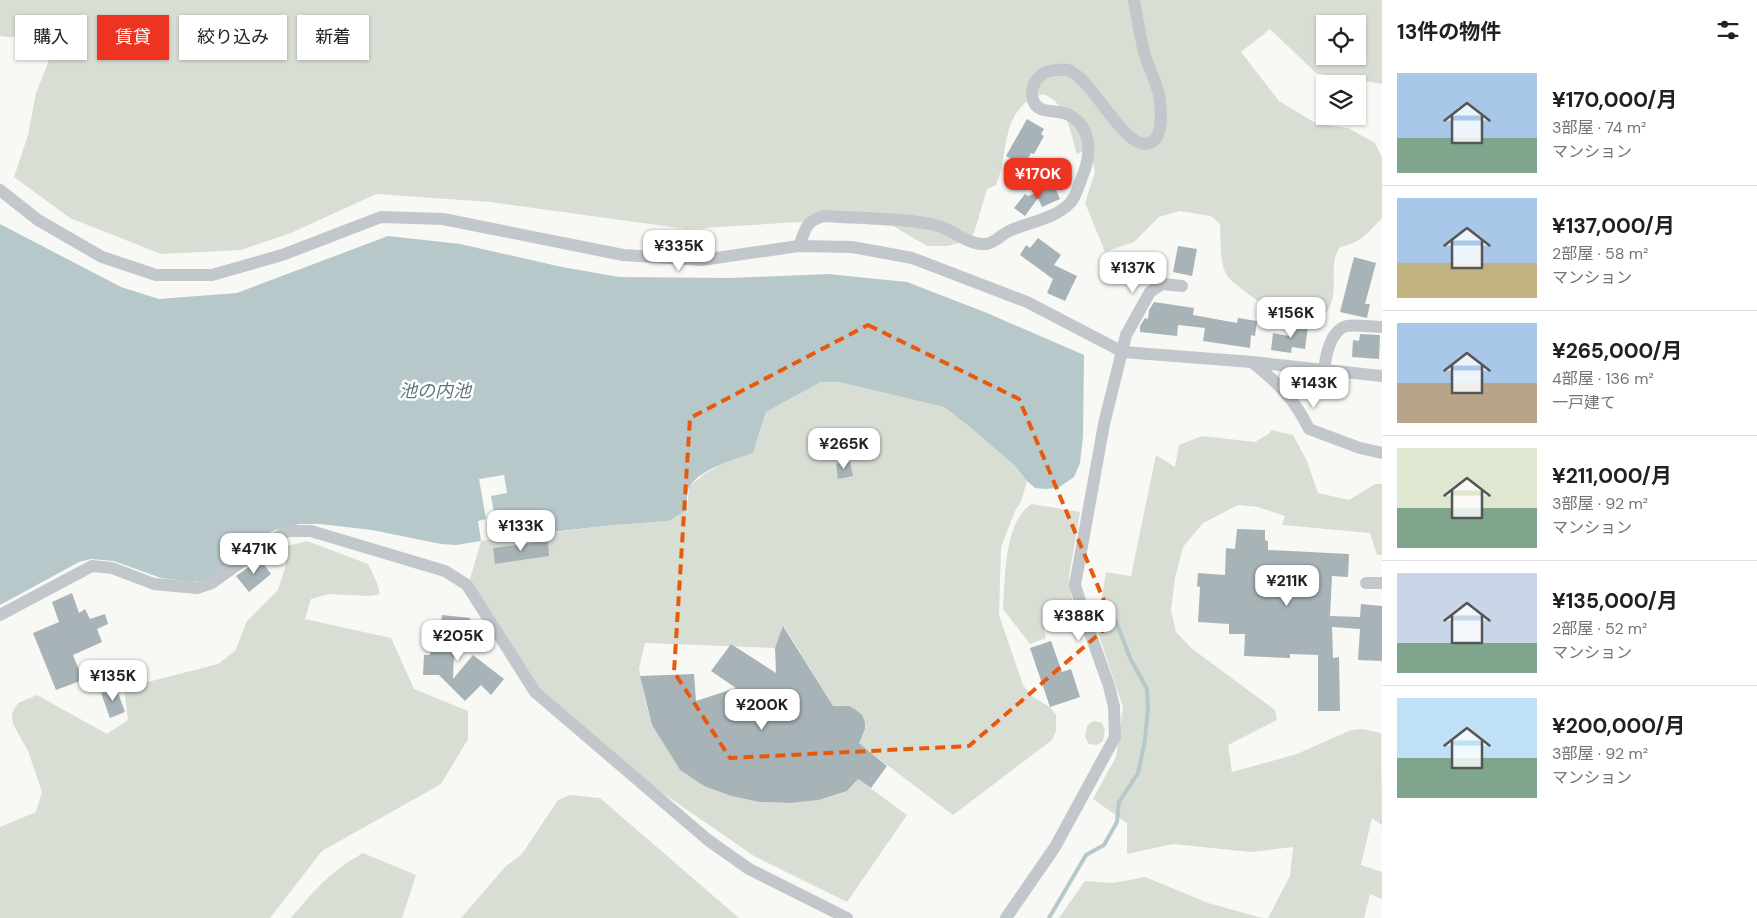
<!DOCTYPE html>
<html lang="ja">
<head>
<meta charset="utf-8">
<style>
	body { margin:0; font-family:"DM Sans","Noto Sans JP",sans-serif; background:#f2f2f2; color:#202124; height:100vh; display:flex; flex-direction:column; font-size:19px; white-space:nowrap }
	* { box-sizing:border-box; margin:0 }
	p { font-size:16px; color:#757577 }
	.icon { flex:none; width:28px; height:28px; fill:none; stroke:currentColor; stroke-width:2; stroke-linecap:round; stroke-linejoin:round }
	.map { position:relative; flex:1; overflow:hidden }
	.side { display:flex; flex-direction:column; background:#fff; width:375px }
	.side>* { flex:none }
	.hud { position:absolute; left:15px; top:15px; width:475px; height:45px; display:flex; gap:10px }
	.fabs { position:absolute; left:1316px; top:15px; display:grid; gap:10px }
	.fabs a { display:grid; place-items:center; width:50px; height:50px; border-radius:0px; background:#fff; box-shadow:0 1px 4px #0004; font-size:25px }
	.price { position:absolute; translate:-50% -42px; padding:0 11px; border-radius:10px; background:#fff; color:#222; font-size:16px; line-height:32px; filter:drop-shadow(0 1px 2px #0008) }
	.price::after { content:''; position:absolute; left:50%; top:30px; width:15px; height:11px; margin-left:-8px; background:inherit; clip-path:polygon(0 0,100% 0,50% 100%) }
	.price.current { background:#ed3420; color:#fff }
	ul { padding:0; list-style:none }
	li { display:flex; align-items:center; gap:15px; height:125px; padding:0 15px }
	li+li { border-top:1px solid #e0e0e0 }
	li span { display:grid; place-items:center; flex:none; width:140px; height:100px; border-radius:0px; color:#555 }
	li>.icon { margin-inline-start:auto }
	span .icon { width:60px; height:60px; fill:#fffc; stroke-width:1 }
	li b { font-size:21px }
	h2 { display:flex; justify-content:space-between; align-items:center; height:60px; padding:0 15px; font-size:21px }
	.chip { padding:0 18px; border-radius:0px; background:#fff; box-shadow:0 1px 4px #0004; font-size:18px; line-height:45px }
	.chip.current { background:#ed3420; color:#fff }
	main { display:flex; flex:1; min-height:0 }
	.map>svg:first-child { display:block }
</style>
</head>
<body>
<main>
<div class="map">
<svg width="1382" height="918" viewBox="0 0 1382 918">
	<rect width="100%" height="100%" fill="#f8f8f5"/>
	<g fill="#d9ded4" fill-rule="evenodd">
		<path d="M0 0H1382V84L1316 73 1270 29 1241 52 1279 101 1317 124 1348 128 1375 143 1382 157V218C1370 231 1359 244 1340 247 1326 267 1342 291 1326 313 1316 326 1279 315 1268 308 1260 303 1233 283 1228 277 1219 266 1221 237 1220 224L1211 216 1180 211 1159 217 1134 242 1105 252 1085 203 1095 172 1090 148 1077 154C1070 133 1067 101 1042 94 1037 97 1029 99 1025 103 1001 125 1008 158 996 185L987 189 974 233 967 241 947 246H927L893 226 816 221 686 229 490 202 376 194 291 233 241 250 161 254 70 218 14 177 28 135 36 93 48 63 50 52 47 42 40 33 11 37 0 36ZM1325 24H1358V56H1325Z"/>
		<path d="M821 382H839L944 407 970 427 1015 466 1027 481 1021 502 1015 511 1001 547 999 615 1023 685 1033 697 1050 707 1056 715V731L1052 740 953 815 857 742C878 721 856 704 833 706L784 626 775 648 645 643 639 669 646 703 652 725 680 770 704 786 731 796 759 802 790 803 819 800 847 791 858 779 907 815 847 902 754 856 612 758 539 690 470 579 481 541 614 525 669 521 687 510 689 487C713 466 725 462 753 453L766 412Z"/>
		<path d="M1271 430 1293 435 1307 461 1318 493 1349 500 1375 484H1382V555H1377L1370 533 1282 525 1285 516 1258 507 1238 505 1203 523 1183 547 1175 578 1171 610 1176 632 1191 648 1275 710 1277 720 1228 745 1232 772 1297 754 1351 730 1362 729 1381 733 1382 825 1372 818 1361 865 1382 872V899L1370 894 1364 918H1268L1290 876 1293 847 1251 852 1173 844 1127 854V823L1093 799 1116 757 1123 707 1091 612 1101 603 1106 572 1131 576 1156 455 1175 467 1179 445 1202 436 1255 442 1270 433Z"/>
		<path d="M1032 504 1080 512 1069 576 1072 599 1077 616 1044 628 1046 638 1030 644 1003 609C1005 580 1004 520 1032 504Z"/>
		<path d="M307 541 368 564 377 583 380 594 370 596 329 594 311 599 305 619 391 638 414 689 468 711V739L441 784 322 851 270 918H0V827L36 812 42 792 28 751 13 724 12 713 18 703 37 695 107 734 128 720 124 688 218 664 235 651 247 621 278 590 285 568 287 546Z"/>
		<path d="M1093 721 1102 723 1105 730 1103 741 1097 745 1089 744 1085 737 1087 726Z"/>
		<path d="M570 795 600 798 739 918H461L505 867 522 854 558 800Z"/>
		<path d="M363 853 416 875 402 918H291C314 890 331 871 363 853Z"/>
		<path d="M1145 877 1208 903 1262 918H1059L1085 881 1113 883Z"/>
	</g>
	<path fill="#b7c8ca" d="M0 224 121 287 159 299 237 293 388 236 460 244 562 267 619 277 729 278 828 274 907 282 987 313 1084 355 1083 436 1080 463 1074 477 1058 488 1045 489 1035 488 1027 481 1015 466 970 427 944 407 839 382H821L766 412 753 453C734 460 702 468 690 486 686 492 687 503 687 510L669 521 614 525 506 537 456 545 441 544 372 530 320 524H299L275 530 262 537 208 580 192 582 161 578 114 561 91 559 79 562 0 605Z"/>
	<path fill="#f8f8f5" d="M504 475 507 493 491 496 495 518 502 517 504 528 527 524 526 521 539 518 540 527 505 533 506 537 481 541 478 521 486 519 479 479Z"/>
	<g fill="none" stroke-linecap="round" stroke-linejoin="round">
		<path stroke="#b7c8ca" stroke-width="4" d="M1049 918 1086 855 1104 845 1117 822 1119 802 1138 773 1145 740 1148 708 1147 689 1130 658 1116 621"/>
	</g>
	<g fill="#a7b3b7">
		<path d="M1027 119 1044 129 1041 134 1044 136 1034 154 1031 153 1024 166 1006 156Z"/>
		<path d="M1054 185 1060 199 1042 207 1038 198 1025 216 1014 208 1025 194 1028 196Z"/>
		<path d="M1038 238 1061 255 1054 265 1077 276 1065 301 1047 293 1053 279 1020 255 1026 245 1030 248Z"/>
		<path d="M1178 246 1197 249 1192 276 1173 272Z"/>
		<path d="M1354 257 1376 263 1365 304H1370L1367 318 1340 312Z"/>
		<path d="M1154 302 1194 308 1193 315 1237 323 1238 318 1257 321 1255 336 1251 335 1250 348 1203 341 1205 328 1178 325 1177 336 1140 332V326L1145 318 1148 319 1149 310Z"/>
		<path d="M1291 324 1308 326 1305 349 1292 347 1291 353 1271 350 1273 333 1289 336Z"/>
		<path d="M1360 334 1380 335 1379 359 1352 357 1353 340 1359 341Z"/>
		<path d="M850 461 853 476 838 479 836 464Z"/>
		<path d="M1237 529 1265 530V540L1268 541V550L1349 554 1348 577 1332 576 1330 616 1360 617 1361 604 1382 606V661L1358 660 1360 629 1332 627 1333 658 1339 657 1340 711H1318V655L1290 654V658L1244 656 1245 634H1229V624L1198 622 1200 587 1197 586 1198 573 1225 575 1226 548 1235 549Z"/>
		<path d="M548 541 549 556 495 564 493 548Z"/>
		<path d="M260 559 271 574 249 592 236 576Z"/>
		<path d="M72 593 79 613 85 609 90 619 105 614 108 624 97 629 102 642 73 655 83 680 56 690 33 633 59 622 52 602Z"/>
		<path d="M442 615 470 618 469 629 455 628 453 679 473 655 504 679 491 695 481 685 465 701 439 675H423L424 655H430L431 634H440Z"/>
		<path d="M783 626 833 706H849L856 710 862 715 865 722V729L859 743 887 766 871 788 858 779 847 791 819 800 790 803 759 802 731 796 704 786 680 770 652 725 640 676 694 674 696 701 736 688 711 671 731 644 776 673 775 648Z"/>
		<path d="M1051 641 1062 672 1071 669 1080 697 1050 707 1030 648Z"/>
		<path d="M116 687 125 712 110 718 101 693Z"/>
	</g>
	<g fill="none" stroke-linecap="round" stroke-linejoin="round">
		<g stroke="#c1c7ca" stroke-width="12">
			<path d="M0 190 38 220 102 257 156 275H212L282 255 381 217 443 219 623 255 702 260 799 246 852 247 912 258 1027 302 1123 352 1252 362 1382 376"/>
			<path d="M799 246C806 229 805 221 824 216 855 218 887 218 918 222 926 223 936 225 944 228 957 234 971 245 986 244 995 243 1001 235 1009 231 1029 222 1055 219 1070 203 1077 196 1080 181 1084 172 1092 150 1090 124 1067 114 1060 111 1051 112 1044 110 1030 106 1029 90 1037 79 1042 73 1049 70 1057 70 1060 70 1064 69 1068 70 1094 79 1127 157 1152 142 1164 134 1161 107 1159 95 1156 80 1148 67 1144 52 1140 35 1137 17 1134 0"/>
			<path d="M1252 362C1278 383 1294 398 1309 429L1360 448 1382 453"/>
			<path d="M1324 369C1326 356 1330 330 1347 326 1355 324 1372 327 1382 327"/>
			<path d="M1366 583H1382"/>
			<path d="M0 615 92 566 112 568 154 584 197 588 212 583 269 542 288 531H311L445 571 467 585 535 692 708 840 749 869 847 918"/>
			<path d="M1006 918 1055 847 1115 737 1114 707 1109 686 1089 630 1075 585 1104 424 1126 335 1150 292 1162 284 1182 286"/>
		</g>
	</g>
	<path fill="none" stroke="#e8590c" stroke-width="4" stroke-dasharray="10 6" stroke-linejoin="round" d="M868 325 1019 399 1113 622 969 746 730 758 674 672 690 418Z"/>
	<g text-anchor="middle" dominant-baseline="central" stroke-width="5" stroke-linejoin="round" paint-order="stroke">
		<g font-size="18" font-style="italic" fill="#5c787c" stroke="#fff">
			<text x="435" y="391">池の内池</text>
		</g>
	</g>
</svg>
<div class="fabs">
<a><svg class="icon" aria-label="locate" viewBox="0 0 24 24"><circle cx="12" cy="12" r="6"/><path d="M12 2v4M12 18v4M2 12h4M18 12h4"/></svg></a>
<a><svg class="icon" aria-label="layers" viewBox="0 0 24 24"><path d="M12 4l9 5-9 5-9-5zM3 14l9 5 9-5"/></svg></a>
</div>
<b class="price current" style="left:1038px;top:200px">¥170K</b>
<b class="price" style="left:679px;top:272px">¥335K</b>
<b class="price" style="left:1133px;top:294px">¥137K</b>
<b class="price" style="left:1291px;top:339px">¥156K</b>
<b class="price" style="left:1314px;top:409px">¥143K</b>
<b class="price" style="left:844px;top:470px">¥265K</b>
<b class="price" style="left:521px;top:552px">¥133K</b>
<b class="price" style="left:254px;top:575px">¥471K</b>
<b class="price" style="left:1287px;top:607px">¥211K</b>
<b class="price" style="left:1079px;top:642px">¥388K</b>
<b class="price" style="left:458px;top:662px">¥205K</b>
<b class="price" style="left:113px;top:702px">¥135K</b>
<b class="price" style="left:762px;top:731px">¥200K</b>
<div class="hud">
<a class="chip">購入</a>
<a class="chip current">賃貸</a>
<a class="chip">絞り込み</a>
<a class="chip">新着</a>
</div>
</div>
<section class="side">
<h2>13件の物件<svg class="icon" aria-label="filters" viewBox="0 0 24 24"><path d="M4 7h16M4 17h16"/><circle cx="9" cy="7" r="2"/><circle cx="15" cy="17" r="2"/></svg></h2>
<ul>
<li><span style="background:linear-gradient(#a9c7e8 65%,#7fa58c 0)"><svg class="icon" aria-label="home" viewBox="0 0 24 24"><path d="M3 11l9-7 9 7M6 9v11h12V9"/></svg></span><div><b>¥170,000/月</b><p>3部屋 · 74 m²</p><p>マンション</p></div></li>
<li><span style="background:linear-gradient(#a9c7e8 65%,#c2b280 0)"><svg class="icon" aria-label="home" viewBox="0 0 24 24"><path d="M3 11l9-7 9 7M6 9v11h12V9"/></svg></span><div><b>¥137,000/月</b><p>2部屋 · 58 m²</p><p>マンション</p></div></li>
<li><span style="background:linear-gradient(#a9c7e8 60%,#b9a48a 0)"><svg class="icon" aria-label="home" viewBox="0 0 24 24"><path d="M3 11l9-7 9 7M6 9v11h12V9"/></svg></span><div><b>¥265,000/月</b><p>4部屋 · 136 m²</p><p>一戸建て</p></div></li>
<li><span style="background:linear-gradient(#dfe7d0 60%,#7fa58c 0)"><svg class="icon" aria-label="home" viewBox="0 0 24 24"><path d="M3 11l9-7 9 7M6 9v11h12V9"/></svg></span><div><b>¥211,000/月</b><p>3部屋 · 92 m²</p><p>マンション</p></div></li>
<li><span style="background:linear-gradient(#c9d6e8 70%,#7fa58c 0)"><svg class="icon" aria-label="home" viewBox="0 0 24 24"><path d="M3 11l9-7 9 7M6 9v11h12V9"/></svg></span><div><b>¥135,000/月</b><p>2部屋 · 52 m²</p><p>マンション</p></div></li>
<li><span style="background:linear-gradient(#bfe0f5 60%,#7fa58c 0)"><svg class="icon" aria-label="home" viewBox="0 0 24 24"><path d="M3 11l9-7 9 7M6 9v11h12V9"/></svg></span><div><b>¥200,000/月</b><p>3部屋 · 92 m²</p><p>マンション</p></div></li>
</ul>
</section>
</main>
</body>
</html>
